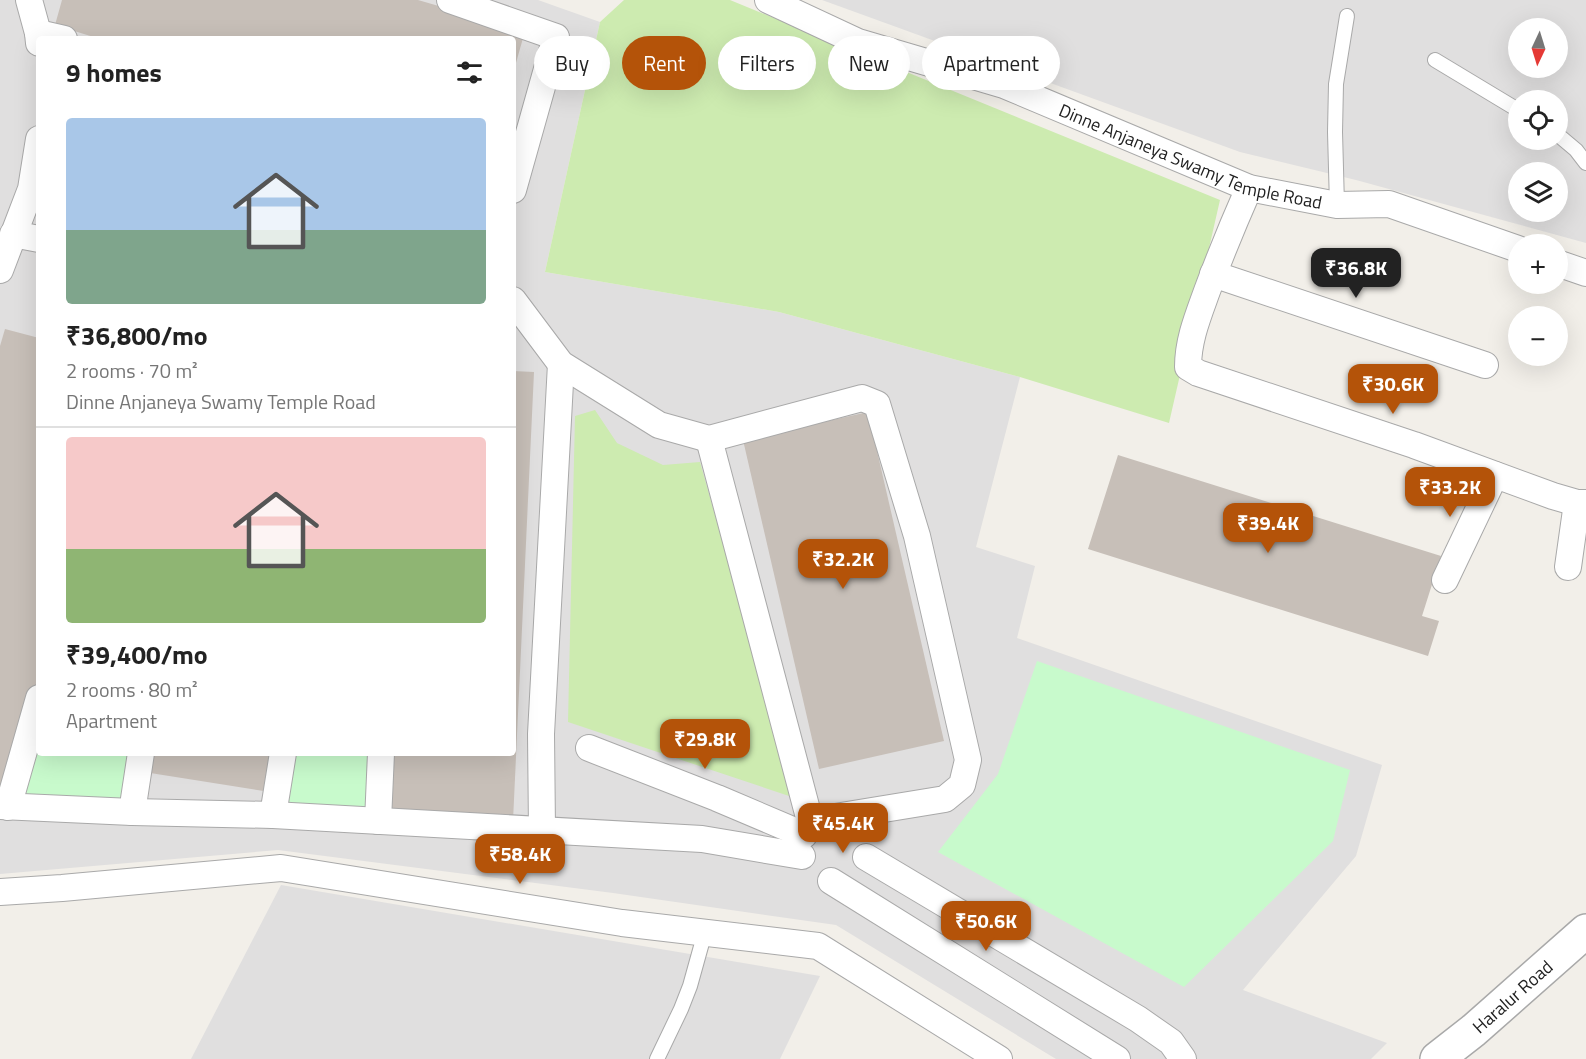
<!DOCTYPE html>
<html lang="en">
<head>
<meta charset="utf-8">
<style>
	body { margin:0; font-family:"Titillium Web",sans-serif; background:#f2f2f2; color:#222; height:100vh; display:flex; flex-direction:column; font-size:22px; white-space:nowrap }
	* { box-sizing:border-box; margin:0 }
	p { font-size:20px; color:#767676 }
	.icon { flex:none; width:33px; height:33px; fill:none; stroke:currentColor; stroke-width:2; stroke-linecap:round; stroke-linejoin:round }
	.map { position:relative; flex:1; overflow:hidden }
	.sheet { position:absolute; left:36px; top:36px; width:480px; height:720px; display:flex; flex-direction:column; background:#fff; border-radius:6px; box-shadow:0 6px 24px #0002 }
	.sheet>* { flex:none }
	.top-card { position:absolute; left:534px; top:36px; width:570px; height:54px; display:flex; gap:12px }
	.needle { width:39px; rotate:184deg }
	.tools { position:absolute; left:1508px; top:18px; display:grid; gap:12px }
	.tools a { display:grid; place-items:center; width:60px; height:60px; border-radius:50%; background:#fff; box-shadow:0 6px 24px #0002; font-size:30px }
	.price { position:absolute; translate:-50% -51px; padding:0 14px; border-radius:12px; background:#b45309; color:#fff; font-size:20px; line-height:39px; filter:drop-shadow(0 2px 3px #0008) }
	.price::after { content:''; position:absolute; left:50%; top:36px; width:18px; height:14px; margin-left:-9px; background:inherit; clip-path:polygon(0 0,100% 0,50% 100%) }
	.price.selected { background:#222; color:#fff }
	ul { padding:0; list-style:none }
	li { display:grid; align-content:center; gap:12px; height:318px; padding:0 30px }
	li+li { border-top:2px solid #e0e0e0 }
	li span { display:grid; place-items:center; height:186px; border-radius:6px; color:#555 }
	li>.icon { margin-inline-start:auto }
	span .icon { width:108px; height:108px; fill:#fffc; stroke-width:1 }
	li b { font-size:26px }
	h2 { display:flex; justify-content:space-between; align-items:center; height:72px; padding:0 30px; font-size:26px }
	.tag { padding:0 21px; border-radius:27px; background:#fff; box-shadow:0 6px 24px #0002; font-size:21px; line-height:54px }
	.tag.selected { background:#b45309; color:#fff }
	.map>svg:first-child { display:block }
</style>
</head>
<body>
<div class="map">
<svg width="1586" height="1059" viewBox="0 0 1586 1059">
	<rect width="100%" height="100%" fill="#f2efe9"/>
	<g fill="#e0dfdf" fill-rule="evenodd">
		<path d="M0 0H538L600 22 545 272 779 312 1020 377 976 547 1035 566 1017 638 1382 765 1356 856 1243 990 1387 1043 1371 1059H1056L836 925 613 893 278 850 0 874ZM39 39H513V753H39Z"/>
		<path d="M822 0H1586V243L1356 180 1240 152ZM1518 28H1557V68H1518ZM1518 100H1557V140H1518ZM1518 172H1557V212H1518Z"/>
		<path d="M281 885 820 976 780 1059H191Z"/>
	</g>
	<g fill="#cdebb0">
		<path d="M624 0H730L1220 200 1169 423 1020 377 779 312 545 272 600 22Z"/>
		<path d="M595 410 617 443 663 465 700 462 795 798 568 722 575 416Z"/>
	</g>
	<g fill="#c8facc">
		<path d="M1037 661 1350 770 1333 841 1184 987 938 852 998 774Z"/>
		<path d="M39 731V753H137L129 804 20 799Z"/>
		<path d="M287 753H377L374 814 277 809Z"/>
	</g>
	<g fill="#c7bfb8">
		<path d="M62 0H418L525 31 514 70 513 39H100L55 25Z"/>
		<path d="M5 329 39 338V677L5 796 0 795V346Z"/>
		<path d="M513 371 534 372 513 821 385 815 388 753H513Z"/>
		<path d="M868 412 944 741 819 769 743 440Z"/>
		<path d="M1118 455 1441 556 1422 616 1439 621 1428 656 1088 549Z"/>
		<path d="M147 753H276L270 792 144 772Z"/>
	</g>
	<g fill="none" stroke-linecap="round" stroke-linejoin="round">
		<g stroke="#a9a9a9" stroke-width="16">
			<g id="service">
				<path d="M1435 60 1518 110"/>
				<path d="M1557 134 1576 150 1586 163"/>
				<path d="M1337 205 1335 132 1336 84 1347 16"/>
				<path d="M657 1059 681 1009 690 986 705 932"/>
			</g>
		</g>
		<g stroke="#a9a9a9" stroke-width="28">
			<g id="minor">
				<path d="M29 0 38 33 39 43"/>
				<path d="M450 0 556 37 513 190"/>
				<path id="s1" d="M768 0 858 42 1004 85 1249 188 1337 205 1389 204 1518 249"/>
				<path d="M38 33 64 39"/>
				<path d="M1249 188C1234 222 1220 256 1207 291 1198 316 1188 340 1188 367L1198 373 1414 445 1553 496 1577 503H1586"/>
				<path d="M13 234 39 239"/>
				<path d="M1557 263 1586 273"/>
				<path d="M0 270 31 189 39 139"/>
				<path d="M1213 274 1485 365"/>
				<path d="M513 300 561 364 659 425 709 439 862 398 877 404 917 536 968 760 962 785 945 799 835 817"/>
				<path d="M709 439 811 825"/>
				<path d="M1568 567 1577 503"/>
				<path d="M1445 580 1495 475"/>
				<path d="M589 748 717 798 804 835"/>
				<path d="M0 806 132 812 273 815 702 839 802 856"/>
				<path d="M8 807 39 698"/>
				<path d="M132 812 141 753"/>
				<path d="M273 815 283 753"/>
				<path d="M378 821 381 753"/>
				<path d="M542 830 541 734 561 364"/>
				<path d="M866 857 1138 1019 1171 1042 1183 1059"/>
				<path d="M831 881 1117 1059"/>
				<path d="M0 892 62 888 281 868 622 923 818 946 999 1059"/>
			</g>
		</g>
		<g stroke="#a9a9a9" stroke-width="36">
			<g id="tertiary">
				<path id="s2" d="M1437 1059 1474 1030 1586 931"/>
			</g>
		</g>
		<use href="#service" stroke="#fff" stroke-width="14"/>
		<use href="#minor" stroke="#fff" stroke-width="26"/>
		<use href="#tertiary" stroke="#fff" stroke-width="33"/>
	</g>
	<g text-anchor="middle" dominant-baseline="central" stroke-width="6" stroke-linejoin="round" paint-order="stroke">
		<g font-size="18" fill="#222" stroke="#fff">
			<text stroke="none"><textPath href="#s1" startOffset="452">Dinne Anjaneya Swamy Temple Road</textPath></text>
			<text stroke="none"><textPath href="#s2" startOffset="98">Haralur Road</textPath></text>
		</g>
	</g>
</svg>
<div class="tools">
<a><svg class="needle" viewBox="-14 -14 28 28"><path d="M0-13l5 13h-10z" fill="#e53935"/><path d="M0 13l5-13h-10z" fill="#767676"/></svg></a>
<a><svg class="icon" aria-label="locate" viewBox="0 0 24 24"><circle cx="12" cy="12" r="6"/><path d="M12 2v4M12 18v4M2 12h4M18 12h4"/></svg></a>
<a><svg class="icon" aria-label="layers" viewBox="0 0 24 24"><path d="M12 4l9 5-9 5-9-5zM3 14l9 5 9-5"/></svg></a>
<a>+</a>
<a>−</a>
</div>
<b class="price selected" style="left:1356px;top:299px">₹36.8K</b>
<b class="price" style="left:1393px;top:415px">₹30.6K</b>
<b class="price" style="left:1450px;top:518px">₹33.2K</b>
<b class="price" style="left:1268px;top:554px">₹39.4K</b>
<b class="price" style="left:843px;top:590px">₹32.2K</b>
<b class="price" style="left:705px;top:770px">₹29.8K</b>
<b class="price" style="left:843px;top:854px">₹45.4K</b>
<b class="price" style="left:520px;top:885px">₹58.4K</b>
<b class="price" style="left:986px;top:952px">₹50.6K</b>
<div class="top-card">
<a class="tag">Buy</a>
<a class="tag selected">Rent</a>
<a class="tag">Filters</a>
<a class="tag">New</a>
<a class="tag">Apartment</a>
</div>
<section class="sheet">
<h2>9 homes<svg class="icon" aria-label="filters" viewBox="0 0 24 24"><path d="M4 7h16M4 17h16"/><circle cx="9" cy="7" r="2"/><circle cx="15" cy="17" r="2"/></svg></h2>
<ul>
<li><span style="background:linear-gradient(#a9c7e8 60%,#7fa58c 0)"><svg class="icon" aria-label="home" viewBox="0 0 24 24"><path d="M3 11l9-7 9 7M6 9v11h12V9"/></svg></span><div><b>₹36,800/mo</b><p>2 rooms · 70 m²</p><p>Dinne Anjaneya Swamy Temple Road</p></div></li>
<li><span style="background:linear-gradient(#f6c9c9 60%,#8fb573 0)"><svg class="icon" aria-label="home" viewBox="0 0 24 24"><path d="M3 11l9-7 9 7M6 9v11h12V9"/></svg></span><div><b>₹39,400/mo</b><p>2 rooms · 80 m²</p><p>Apartment</p></div></li>
</ul>
</section>
</div>
</body>
</html>
